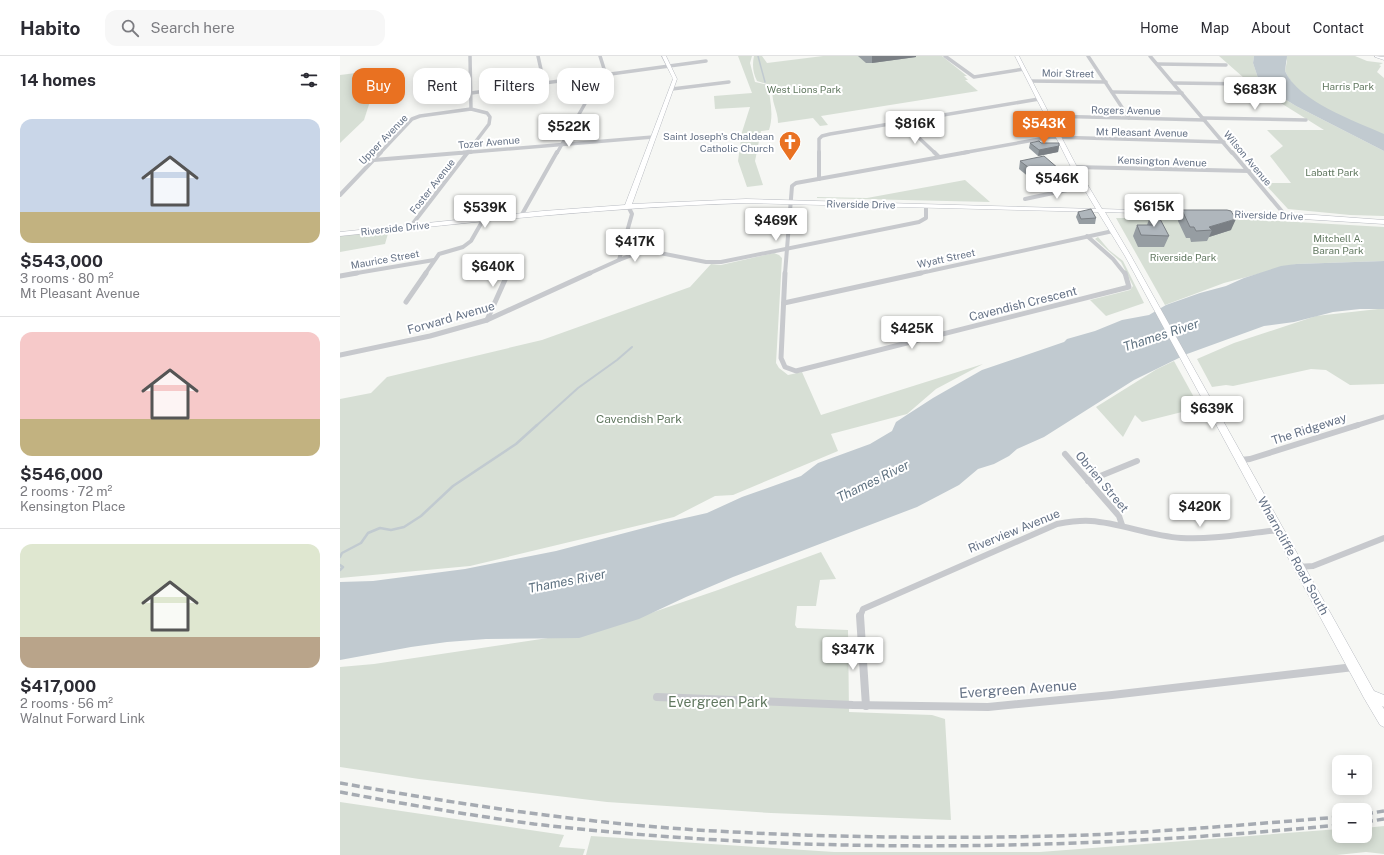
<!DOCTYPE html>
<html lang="en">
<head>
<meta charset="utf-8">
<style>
	body { margin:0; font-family:"Public Sans",sans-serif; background:#f7f7f7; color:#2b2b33; height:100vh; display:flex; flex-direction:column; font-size:15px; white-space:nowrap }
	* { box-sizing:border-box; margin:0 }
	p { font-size:13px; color:#7c7c81 }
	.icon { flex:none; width:22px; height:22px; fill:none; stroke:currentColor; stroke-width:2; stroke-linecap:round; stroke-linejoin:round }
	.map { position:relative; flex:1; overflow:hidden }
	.panel { display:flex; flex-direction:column; background:#fff; width:340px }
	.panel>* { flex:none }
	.hud { position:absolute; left:12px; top:12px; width:380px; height:36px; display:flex; gap:8px }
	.fabs { position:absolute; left:992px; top:699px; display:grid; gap:8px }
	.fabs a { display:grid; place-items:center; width:40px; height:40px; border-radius:8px; background:#fff; box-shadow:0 2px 10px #0003; font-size:20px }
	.price { position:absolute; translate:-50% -34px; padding:0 9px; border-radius:4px; background:#fff; color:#222; font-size:13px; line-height:26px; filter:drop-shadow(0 1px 2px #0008) }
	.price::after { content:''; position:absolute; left:50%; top:24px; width:12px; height:9px; margin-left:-6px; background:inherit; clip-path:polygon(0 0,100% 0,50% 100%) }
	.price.on { background:#e97121; color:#fff }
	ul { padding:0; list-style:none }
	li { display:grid; align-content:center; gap:8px; height:212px; padding:0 20px }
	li+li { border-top:1px solid #e1e1e2 }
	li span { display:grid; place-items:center; height:124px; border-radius:12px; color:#555 }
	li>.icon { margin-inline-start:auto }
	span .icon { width:72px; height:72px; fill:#fffc; stroke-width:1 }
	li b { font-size:17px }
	h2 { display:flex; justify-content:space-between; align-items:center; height:48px; padding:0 20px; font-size:17px }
	.pill { padding:0 14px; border-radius:12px; background:#fff; box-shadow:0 2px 10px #0003; font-size:14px; line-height:36px }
	.pill.on { background:#e97121; color:#fff }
	header { display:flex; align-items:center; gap:24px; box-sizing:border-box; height:56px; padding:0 20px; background:#fff; border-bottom:1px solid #e1e1e2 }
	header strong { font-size:19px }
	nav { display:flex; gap:22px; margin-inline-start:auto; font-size:14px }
	.search { width:280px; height:36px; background:#f7f7f7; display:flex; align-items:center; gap:10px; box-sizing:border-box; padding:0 14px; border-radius:12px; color:#7c7c81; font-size:15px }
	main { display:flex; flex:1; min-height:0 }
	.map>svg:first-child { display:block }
</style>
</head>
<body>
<header>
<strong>Habito</strong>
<div class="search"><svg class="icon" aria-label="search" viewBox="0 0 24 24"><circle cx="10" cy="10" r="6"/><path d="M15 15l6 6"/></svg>Search here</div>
<nav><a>Home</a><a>Map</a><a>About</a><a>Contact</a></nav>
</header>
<main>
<section class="panel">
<h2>14 homes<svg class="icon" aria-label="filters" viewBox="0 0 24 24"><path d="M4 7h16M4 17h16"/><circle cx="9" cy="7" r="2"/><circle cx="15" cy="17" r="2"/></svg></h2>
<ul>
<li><span style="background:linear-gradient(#c9d6e8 75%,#c2b280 0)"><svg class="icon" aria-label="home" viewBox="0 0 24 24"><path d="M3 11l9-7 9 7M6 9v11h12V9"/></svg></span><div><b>$543,000</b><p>3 rooms · 80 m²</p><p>Mt Pleasant Avenue</p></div></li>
<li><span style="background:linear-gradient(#f6c9c9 70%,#c2b280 0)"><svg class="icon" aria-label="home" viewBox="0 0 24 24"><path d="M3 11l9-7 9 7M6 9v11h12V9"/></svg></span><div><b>$546,000</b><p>2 rooms · 72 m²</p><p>Kensington Place</p></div></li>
<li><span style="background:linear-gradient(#dfe7d0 75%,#b9a48a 0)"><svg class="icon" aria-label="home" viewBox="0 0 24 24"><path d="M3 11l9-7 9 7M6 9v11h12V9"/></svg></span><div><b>$417,000</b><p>2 rooms · 56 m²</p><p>Walnut Forward Link</p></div></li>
</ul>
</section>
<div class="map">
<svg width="1044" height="799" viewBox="0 0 1044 799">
	<rect width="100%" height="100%" fill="#f6f7f4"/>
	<g fill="#d7dfd5">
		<path d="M398 0H412L410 7 415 26 428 29C430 44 434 59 429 74L421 75 415 105 423 129 407 131 398 105 402 76 410 51 375 53 374 40 412 37Z"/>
		<path d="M414 0H422L427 7 483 0H602L627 20H624L628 24H625L638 35 481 60 488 69 480 70 473 62 438 67C438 60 436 55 434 48 432 41 433 35 430 29L417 25C413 17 412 9 414 0Z"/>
		<path d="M879 0H914L913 7 919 25 925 31 956 50 1044 95V160L1010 159 948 153 924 127H951L930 100 943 90 927 74H984L912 29Z"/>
		<path d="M945 0H1015L1027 5 1043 7 1039 9 1041 10 1037 16 1044 22V79C1013 65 959 48 945 15L947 5Z"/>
		<path d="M40 14 24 64 0 87V19Z"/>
		<path d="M625 124 650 146 477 142V141L527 142Z"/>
		<path d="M776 162H888L1044 171V205L956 208 884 227 825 249Z"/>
		<path d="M49 174 45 188 0 196V180Z"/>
		<path d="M758 181 769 194 783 205 804 247 766 260 750 244 790 234 793 230 781 206 755 183Z"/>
		<path d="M434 197 439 199 442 202 436 307 439 312 448 319 462 316 481 359 643 308 596 333 567 358 491 378 498 395 393 439 375 440 334 461 130 510 0 522V343L31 337 47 321 202 284 350 231 371 208 381 209Z"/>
		<path d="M1038 253H1044V328L1010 329 986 314 971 313 893 330 886 329 872 331 857 303 894 287 976 260Z"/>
		<path d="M834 305 856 345 848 346 846 355 802 366 795 359 783 381 756 351 817 313Z"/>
		<path d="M481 496 496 523 480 524 476 550H457L455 569 457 572 508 574 509 656 592 659 605 663 611 764 431 757 267 746 79 723 0 711V611L34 608 261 574 378 534Z"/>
		<path d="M0 746 224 779 219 791 245 793 243 799H0Z"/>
		<path d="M1044 770V798L1026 796 997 799H246L251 780 494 796H700L999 773V780H1025V772Z"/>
	</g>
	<g fill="#c1cad0">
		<path d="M914 0H947L945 15C958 45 1015 65 1044 78V95L956 50 925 31 919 25 913 7Z"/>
		<path d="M1044 205V253H1020L993 256 954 266 924 270 847 298 794 324 704 381 677 393 669 400 654 408 638 413 619 429 577 451 393 521 346 541 299 563 239 582 146 583 107 586 71 591 0 604V526L33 525 125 513 216 495 323 467 367 457 402 441 461 420 478 407 530 388 552 375 556 366 559 364 593 342 642 314 724 286 727 283 755 275 782 264 809 259 826 249 860 237 886 230 904 222 941 210 956 208Z"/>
	</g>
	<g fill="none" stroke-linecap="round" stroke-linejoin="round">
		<path stroke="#c1cad0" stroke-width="1.5" d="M418 0 425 26"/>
		<path stroke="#c1cad0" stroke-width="2" d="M196 370 238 332 277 304 292 291"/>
		<g stroke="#c1cad0" stroke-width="2.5">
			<path d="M0 501 2 497 21 487 28 477 40 472 51 474 64 471 81 460 113 430 176 388 197 369"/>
			<path d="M0 509 3 511 0 514"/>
		</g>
		<g stroke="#b9bcc2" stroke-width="1">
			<g id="secondary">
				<path d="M322 0H326L337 23 292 148 406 143 756 153 731 111 675 0H679L737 111 762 153 855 156 856 157 853 159 765 156 791 200 1034 635 1044 639V651L1042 650 1044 653V671L1040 669 1024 642 785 200 758 156 406 147C270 151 135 166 0 180V176L203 155 285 149 333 23Z"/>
				<path d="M1035 0 1044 1V4L1035 1Z"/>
				<path d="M882 155 975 159 1044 164V168L880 158 879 157Z"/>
			</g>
		</g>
		<g stroke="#c7c9cd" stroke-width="3.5">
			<path d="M198 0 204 27"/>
			<path d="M260 0 266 19"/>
			<path d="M605 0 634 21 684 13"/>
			<path d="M748 0 789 62"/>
			<path d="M810 0 892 97"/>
			<path d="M817 8 886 9"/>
			<path d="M690 25 766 26"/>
			<path d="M834 27 908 28"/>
			<path d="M332 33 389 26"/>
			<path d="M772 36 842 37"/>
			<path d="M131 37 366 5"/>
			<path d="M708 60 865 64"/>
			<path d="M863 62 966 64"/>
			<path d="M562 66 595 97"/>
			<path d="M40 97 72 63 80 60 131 53"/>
			<path d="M119 97 313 81"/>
			<path d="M127 97 149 68 150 61 147 57 131 53 130 0"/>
			<path d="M217 97 255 30 257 20"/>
			<path d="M479 97V83L482 80 490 78 699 43"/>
			<path d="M622 97 711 81 884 86"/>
		</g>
		<g stroke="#c7c9cd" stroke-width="4">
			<path d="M479 96V123"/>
			<path d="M594 96 599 101"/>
			<path d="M892 96 945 159"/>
			<path d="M34 104 131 96"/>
			<path d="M734 111 909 115"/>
			<path d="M0 139 41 96"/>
			<path d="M685 143 746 130"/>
			<path d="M181 160 217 96"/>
			<path d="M71 170 128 96"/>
			<path d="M747 180 773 203 785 218"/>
			<path d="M284 190 366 206H381L579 166 586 162V150"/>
			<path d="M279 204 305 194"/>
			<path d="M11 218 94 204"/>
			<path d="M85 218 99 198 123 191 131 185 143 164"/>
			<path d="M168 218 173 207"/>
			<path d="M248 218 279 204 292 158 288 150"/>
			<path d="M445 218 452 130 456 127 628 96"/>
			<path d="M576 218 773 175"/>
		</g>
		<g stroke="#c7c9cd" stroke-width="5">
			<path d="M445 217 441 302 445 311 456 315 789 231 785 217"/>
			<path d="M0 220 17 217"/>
			<path d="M66 246 86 217"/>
			<path d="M444 247 581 217"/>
			<path d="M147 264 168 217"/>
			<path d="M0 299 90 280 147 264 250 217"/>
			<path d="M1015 370 1044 361"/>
		</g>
		<g stroke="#c7c9cd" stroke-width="6">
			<path d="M725 398 779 460 782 469"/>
			<path d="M901 404 910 403 1018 369"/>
			<path d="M748 425 797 405"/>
			<path d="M958 511 973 510 1044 482"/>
			<path d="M520 561 523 553 717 468C728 466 739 464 751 465 781 467 810 480 841 482 874 484 907 477 939 474"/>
		</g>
		<g stroke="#c7c9cd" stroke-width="8">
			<path d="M520 560 526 650"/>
			<path d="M317 641 513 649 648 651 772 639 1014 611"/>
		</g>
		<use href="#secondary" fill="#fff" fill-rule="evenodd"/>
		<g stroke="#a6abb2" stroke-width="3.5" stroke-dasharray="8 4" stroke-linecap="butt">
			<path d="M0 727C124 749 249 768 375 775 499 782 623 783 748 779 832 775 915 768 999 761"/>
			<path d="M0 736C64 748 129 759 194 768 461 799 731 795 999 769"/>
			<path d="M1025 758 1044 755"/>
			<path d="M1025 766 1044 763"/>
		</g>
	</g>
	<g fill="#969da2">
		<path d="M518 0H576V1L532 7H526Z"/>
		<path d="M690 87H701L719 90 718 96 698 100 689 92Z"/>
		<path d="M680 105 719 113 718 121 695 126 679 113Z"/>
		<path d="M842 154 891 174 869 181 867 185 851 186 850 182H846L838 165Z"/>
		<path d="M738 156 756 162 755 168H739L736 161Z"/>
		<path d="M810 161 829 180 824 191H798L793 180 797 169H807Z"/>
	</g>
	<g fill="#7a7f84">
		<path d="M532 0H576V1L532 7Z"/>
		<path d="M719 90 718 96 698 100 699 94Z"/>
		<path d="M719 113 718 121 695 126 697 118Z"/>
		<path d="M896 163 891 174 869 181 872 174 869 171Z"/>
	</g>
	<g fill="#afb6bc" stroke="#7a7f84">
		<path d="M699 85 701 87H719V90L699 94 690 87Z"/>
		<path d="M704 100 719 113 697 118 680 105Z"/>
		<path d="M751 153 756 162 741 163 738 156Z"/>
		<path d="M842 154H887L891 155 896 163 869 171 872 174 856 175 854 171H850Z"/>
		<path d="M810 161H819L829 180 801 179 797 169H813Z"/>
	</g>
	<defs>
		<g id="church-pin" transform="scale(1.15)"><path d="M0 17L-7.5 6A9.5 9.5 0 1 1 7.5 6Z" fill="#e97121" stroke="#fff"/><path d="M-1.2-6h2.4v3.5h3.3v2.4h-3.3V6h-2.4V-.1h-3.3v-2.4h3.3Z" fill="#fff"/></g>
	</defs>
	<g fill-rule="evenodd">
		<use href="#church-pin" x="450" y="86"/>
	</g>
	<g text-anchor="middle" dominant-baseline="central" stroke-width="4" stroke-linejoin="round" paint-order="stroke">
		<g font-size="10" fill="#657286" stroke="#fff">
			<text transform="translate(728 17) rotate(1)">Moir Street</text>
			<text transform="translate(786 54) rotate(1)">Rogers Avenue</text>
			<text transform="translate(802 76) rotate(1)">Mt Pleasant Avenue</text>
			<text transform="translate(43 83) rotate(-46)">Upper Avenue</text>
			<text transform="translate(149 86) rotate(-5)">Tozer Avenue</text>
			<text transform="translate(908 102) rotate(50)">Wilson Avenue</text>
			<text transform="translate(822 105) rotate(2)">Kensington Avenue</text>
			<text transform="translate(92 130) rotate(-52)">Foster Avenue</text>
			<text transform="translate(521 148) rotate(1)">Riverside Drive</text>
			<text transform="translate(929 159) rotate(2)">Riverside Drive</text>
			<text transform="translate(55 172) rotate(-6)">Riverside Drive</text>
			<text transform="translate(606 202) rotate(-12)">Wyatt Street</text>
			<text transform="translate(45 203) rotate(-10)">Maurice Street</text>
		</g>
		<g font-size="10" fill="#617860" stroke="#fff">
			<text x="1008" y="30">Harris Park</text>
			<text x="464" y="33">West Lions Park</text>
			<text x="992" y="116">Labatt Park</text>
			<text x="998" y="182">Mitchell A.<tspan x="998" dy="12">Baran Park</tspan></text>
			<text x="843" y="201">Riverside Park</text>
		</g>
		<g font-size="10" fill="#657286" stroke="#fff" text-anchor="end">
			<text x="434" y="80">Saint Joseph's Chaldean<tspan x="434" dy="12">Catholic Church</tspan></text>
		</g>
		<g font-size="12" fill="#657286" stroke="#fff">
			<text transform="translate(683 248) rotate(-14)">Cavendish Crescent</text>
			<text transform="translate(111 262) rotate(-16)">Forward Avenue</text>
			<text transform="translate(969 373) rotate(-18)">The Ridgeway</text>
			<text transform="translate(762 426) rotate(50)">Obrien Street</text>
			<text transform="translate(674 475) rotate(-22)">Riverview Avenue</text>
			<text transform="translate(953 500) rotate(61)">Wharncliffe Road South</text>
		</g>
		<g font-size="12" fill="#617860" stroke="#fff">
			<text x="299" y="363">Cavendish Park</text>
		</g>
		<g font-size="13" font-style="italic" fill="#607382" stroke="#fff">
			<text transform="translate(821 279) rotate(-18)">Thames River</text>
			<text transform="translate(533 425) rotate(-26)">Thames River</text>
			<text transform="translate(227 525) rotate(-11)">Thames River</text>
		</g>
		<g font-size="14" fill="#657286" stroke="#fff">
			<text transform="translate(678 633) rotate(-4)">Evergreen Avenue</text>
		</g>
		<g font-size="14" fill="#617860" stroke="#fff">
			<text x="378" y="646">Evergreen Park</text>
		</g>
	</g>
</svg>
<div class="fabs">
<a>+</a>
<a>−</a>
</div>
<b class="price" style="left:915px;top:55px">$683K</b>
<b class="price" style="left:575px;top:89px">$816K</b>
<b class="price on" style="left:704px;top:89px">$543K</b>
<b class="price" style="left:229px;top:92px">$522K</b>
<b class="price" style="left:717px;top:144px">$546K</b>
<b class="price" style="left:814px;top:172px">$615K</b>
<b class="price" style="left:145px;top:173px">$539K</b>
<b class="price" style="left:436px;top:186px">$469K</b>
<b class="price" style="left:295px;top:207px">$417K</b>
<b class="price" style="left:153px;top:232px">$640K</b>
<b class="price" style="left:572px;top:294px">$425K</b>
<b class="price" style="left:872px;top:374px">$639K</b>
<b class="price" style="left:860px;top:472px">$420K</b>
<b class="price" style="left:513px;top:615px">$347K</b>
<div class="hud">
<a class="pill on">Buy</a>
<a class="pill">Rent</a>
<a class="pill">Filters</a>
<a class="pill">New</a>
</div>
</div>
</main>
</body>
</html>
